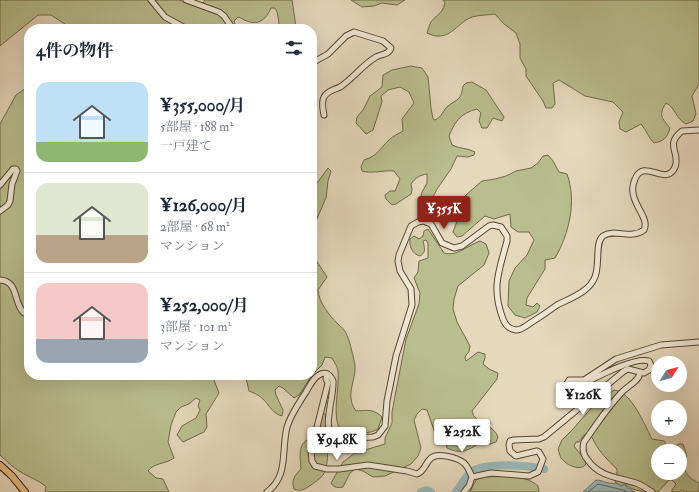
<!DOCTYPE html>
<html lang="ja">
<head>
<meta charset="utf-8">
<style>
	body { margin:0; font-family:"IM FELL Double Pica","Noto Serif JP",serif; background:#f6f6f7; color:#1f2937; height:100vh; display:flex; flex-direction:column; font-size:15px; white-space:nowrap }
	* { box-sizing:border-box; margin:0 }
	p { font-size:13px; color:#747a83 }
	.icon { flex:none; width:22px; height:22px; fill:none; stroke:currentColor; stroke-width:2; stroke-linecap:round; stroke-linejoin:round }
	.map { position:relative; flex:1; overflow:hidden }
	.details { position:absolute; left:24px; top:24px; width:293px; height:356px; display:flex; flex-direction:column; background:#fff; border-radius:16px; box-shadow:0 4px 16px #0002 }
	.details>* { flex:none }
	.needle { width:26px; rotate:53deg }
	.fabs { position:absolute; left:651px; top:356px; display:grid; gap:8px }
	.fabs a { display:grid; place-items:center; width:36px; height:36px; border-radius:50%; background:#fff; box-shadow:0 4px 16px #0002; font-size:20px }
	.price { position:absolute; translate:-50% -34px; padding:0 9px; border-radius:4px; background:#fff; color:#222; font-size:13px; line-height:26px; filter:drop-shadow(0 1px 2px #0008) }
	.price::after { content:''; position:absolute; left:50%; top:24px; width:12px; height:9px; margin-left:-6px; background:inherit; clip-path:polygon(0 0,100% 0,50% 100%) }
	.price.on { background:#8f2418; color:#fff }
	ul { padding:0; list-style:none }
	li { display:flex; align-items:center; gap:12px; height:100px; padding:0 12px }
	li+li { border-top:1px solid #e0e1e3 }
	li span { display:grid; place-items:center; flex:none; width:112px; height:80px; border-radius:12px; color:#555 }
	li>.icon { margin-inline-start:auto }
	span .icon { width:48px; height:48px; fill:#fffc; stroke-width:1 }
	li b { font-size:17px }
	h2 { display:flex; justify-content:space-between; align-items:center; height:48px; padding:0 12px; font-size:17px }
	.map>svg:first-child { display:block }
</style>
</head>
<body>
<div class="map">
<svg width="699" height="492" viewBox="0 0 699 492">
	<rect width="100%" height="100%" fill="#e6d8bd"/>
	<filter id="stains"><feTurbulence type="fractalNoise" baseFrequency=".005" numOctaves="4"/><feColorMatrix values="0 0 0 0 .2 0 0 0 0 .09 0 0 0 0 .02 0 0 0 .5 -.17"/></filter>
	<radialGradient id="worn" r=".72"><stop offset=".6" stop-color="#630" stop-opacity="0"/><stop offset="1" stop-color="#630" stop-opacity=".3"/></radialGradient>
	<g fill="#b9be8e" stroke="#706947">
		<path d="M0 0H179L200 7 205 0H292L296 27V29H280C278 22 279 14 275 8H271C267 18 259 26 247 21 243 20 242 18 238 17L234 21 237 29H66L65 24 51 15H38L0 46Z"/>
		<path d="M351 0H405L397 5 382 3 374 6 362 7Z"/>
		<path d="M443 0H699V84L692 96 696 114 693 121 686 124C676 119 675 107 666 103 658 115 662 118 670 128 667 138 664 141 654 143 648 137 646 130 641 124L626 132 620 129 619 122 623 112 613 102 585 96 559 80 553 83 555 104 552 108H546L543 101 526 76V69L520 58V44L516 33 504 24 495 14C488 15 479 15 472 17 456 23 449 44 427 33 428 30 429 27 430 24 433 16 442 16 445 3Z"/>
		<path d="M411 66 422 68 428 77 431 108 433 119 435 120C442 117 443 110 448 106 451 103 457 101 459 98 462 95 462 90 463 86L466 83 472 82 486 90 504 117 502 121 493 118 487 128H482L479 121 481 113 477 109C461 113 455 121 449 136L452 145C460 149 468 148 475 152L474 155 468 157 457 156 451 169 437 189 426 211 422 213 419 207 422 192 427 183V174C420 175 415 178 411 184L412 190 411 194 396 204 392 205 386 199 385 195 390 191H395L400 179 394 171C383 170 372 174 362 171L361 167 364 160C379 155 378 150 389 140 393 136 398 134 403 131L402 119 414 103 409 92 400 87 388 90 381 96 382 102 373 130 366 134 356 123 357 117 363 110 370 96 382 87 383 75 392 70Z"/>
		<path d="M29 86V375H212L219 393 206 414 207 427 204 432 183 442 177 435 182 426 196 418 200 410 198 406 200 400 196 398 189 404 181 407 176 412 171 425 168 442 174 458C166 464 153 463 148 471L156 478 163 479 169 492H45L46 487C41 481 28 477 21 472 13 468 7 461 0 455V124L16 95Z"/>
		<path d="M548 155 553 161 559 172 567 174C577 201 569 234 555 258L545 260V269L527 298 526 305 533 307 537 303 540 306 537 312 525 318 515 315 508 306 509 281 515 268 527 255 534 240 529 232H518L511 227 510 214 494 219 485 216 462 236 457 237 453 232 457 221 460 204 466 195 482 181 495 179 506 176 516 171 531 168 538 163 543 156Z"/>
		<path d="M328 168 331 171 328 181 326 198 312 230V190Z"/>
		<path d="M428 229 444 253C457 257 468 245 480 241L486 244 489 253 484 265 458 286 454 299 453 309 457 322 470 346 469 352 466 355 465 358 466 361 478 352 485 354V358L483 364 489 369 498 373 497 379 472 411C474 424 494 424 498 437L496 442 490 444 480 443C468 450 462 455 447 448L446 443 435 433 427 410 422 409 417 414 414 420 421 448 418 456 411 464 385 476 373 477 363 471 355 469 350 473 343 487C338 488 334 488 331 483L343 462 355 453 385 444V438L392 423V412L406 339 419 304 420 293 414 278 418 272 419 261 428 258V243L426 240 423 241C424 247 427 252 420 256 412 254 409 246 410 239L414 236 419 239 423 236 424 231Z"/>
		<path d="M312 254 327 277 318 290C319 303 329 315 338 324 341 327 345 330 346 333 350 341 352 352 354 360 359 379 343 393 356 411 367 410 374 409 382 417L378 429C369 434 367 432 358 432 353 432 347 435 343 432 330 424 340 385 338 372 338 367 334 362 332 358L325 357 322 365 312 375Z"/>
		<path d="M243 375H312L299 395 294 398 283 388 279 386 275 390 276 395 283 410 282 416C273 414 269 405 263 399 259 395 254 393 249 391L246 378Z"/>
		<path d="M614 390C632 392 644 424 652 439L664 441 669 449 672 451H658V473H680V451H672L678 444H683L687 456C680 468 687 478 699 483V492H684L682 490 679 492H671L676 484 672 480H669L658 492C647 492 633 492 625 484 620 487 618 485 615 481L617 473V469C607 460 597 449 592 437L586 434 584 435 579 442H576L574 446 585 460 586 464C581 472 566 465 561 458 560 456 559 452 558 449L562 440 573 429 594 405Z"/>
		<path d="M323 413 326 415C325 432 332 459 323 475 320 479 315 482 311 485 305 489 301 492 294 489 291 480 295 475 301 469 300 453 297 440 316 437 319 429 319 420 323 413Z"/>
		<path d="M483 477C501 477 524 473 538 486L539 492H470L476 480Z"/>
	</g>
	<path fill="#99b8b9" stroke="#6b766f" d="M596 480C603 480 609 485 616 483L621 486 625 484 626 487 635 492H583Z"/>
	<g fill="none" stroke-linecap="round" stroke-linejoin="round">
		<path stroke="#60665c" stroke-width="1" d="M588 492 598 484 623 490 627 492"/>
		<g stroke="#99b8b9" stroke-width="8">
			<path d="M421 492 427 490 431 492"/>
			<path d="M456 492C461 486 465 477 471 472 483 464 509 465 523 466 530 466 537 468 544 469"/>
		</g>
		<g stroke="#57452f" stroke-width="7">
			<g id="minor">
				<path d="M151 0 165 17 187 29"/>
				<path d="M186 0 219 12 224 16 233 29"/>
				<path d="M312 63 328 54 346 36 354 32 383 41 391 48C389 55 381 54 376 57 362 65 353 79 340 87 334 90 327 91 324 97 321 103 323 109 324 115"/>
				<path d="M0 185 13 169H16L17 171 12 184 10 201 8 205 0 211"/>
				<path d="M0 280C19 281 13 303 24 313H29"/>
				<path d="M640 373C639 381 628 386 622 392 606 409 597 424 584 442 582 449 583 454 587 459 599 477 617 477 636 483 642 485 647 489 652 492"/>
				<path d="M327 374 326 379 328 383 311 451 312 461 315 466 327 469H339L368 465 407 471 417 474C425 471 425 463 431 458 438 452 458 458 464 463 468 467 470 472 472 477L469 486 464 492"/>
				<path d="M472 477 491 473 529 476 538 472 543 459 539 452 537 451 516 456 510 451 509 445 510 441 514 440 539 439 544 437 624 371 628 369 644 373 649 370 651 365 649 361C632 356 589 382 572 389 566 388 566 384 569 380H584L616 359 661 345 699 342"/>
				<path d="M267 492C289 476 281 451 287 427 291 414 299 403 306 392 309 387 313 378 319 375 325 371 330 374 333 381 334 398 322 426 333 441L340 444 354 438 373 437 378 435 385 426 387 401 396 356 412 305 411 289 400 271 398 261 399 255 411 226 418 222 423 221 431 224 442 243 454 248 462 246 489 226 493 225 501 227 507 236V241C499 271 491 288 503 319 505 325 509 329 516 330 522 330 527 325 532 322 540 317 549 311 557 305 567 300 578 296 586 289 590 286 592 283 594 279 601 267 594 243 603 236 614 228 631 240 644 230 651 216 625 201 635 179 644 157 666 188 675 167 681 153 664 145 682 131L699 130"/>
			</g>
		</g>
		<g stroke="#271400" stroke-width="8">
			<path id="major" d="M0 465 12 476 25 492"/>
		</g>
		<use href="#minor" stroke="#efe6d4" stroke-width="5"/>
		<use href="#major" stroke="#e3bc7e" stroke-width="6"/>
	</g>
	<rect width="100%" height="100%" filter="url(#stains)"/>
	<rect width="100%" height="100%" fill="url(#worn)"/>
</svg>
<div class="fabs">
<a><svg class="needle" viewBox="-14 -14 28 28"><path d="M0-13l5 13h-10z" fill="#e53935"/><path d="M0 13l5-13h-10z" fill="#747a83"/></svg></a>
<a>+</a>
<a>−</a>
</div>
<b class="price on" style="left:444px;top:230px">¥355K</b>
<b class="price" style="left:583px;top:416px">¥126K</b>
<b class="price" style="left:462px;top:453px">¥252K</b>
<b class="price" style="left:337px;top:461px">¥94.8K</b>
<section class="details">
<h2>4件の物件<svg class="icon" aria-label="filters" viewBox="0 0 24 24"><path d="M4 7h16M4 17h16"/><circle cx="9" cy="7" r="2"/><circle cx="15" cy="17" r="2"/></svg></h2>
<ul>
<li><span style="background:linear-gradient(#bfe0f5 75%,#8fb573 0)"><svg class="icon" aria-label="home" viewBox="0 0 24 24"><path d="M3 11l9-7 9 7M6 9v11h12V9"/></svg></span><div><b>¥355,000/月</b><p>5部屋 · 188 m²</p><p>一戸建て</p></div></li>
<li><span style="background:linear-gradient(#dfe7d0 65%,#b9a48a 0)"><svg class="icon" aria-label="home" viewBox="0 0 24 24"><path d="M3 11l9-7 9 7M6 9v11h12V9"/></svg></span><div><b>¥126,000/月</b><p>2部屋 · 68 m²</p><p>マンション</p></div></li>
<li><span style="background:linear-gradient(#f6c9c9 70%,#9aa5b1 0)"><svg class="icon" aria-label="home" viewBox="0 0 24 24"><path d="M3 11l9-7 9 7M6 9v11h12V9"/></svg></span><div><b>¥252,000/月</b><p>3部屋 · 101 m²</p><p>マンション</p></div></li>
</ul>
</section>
</div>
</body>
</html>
